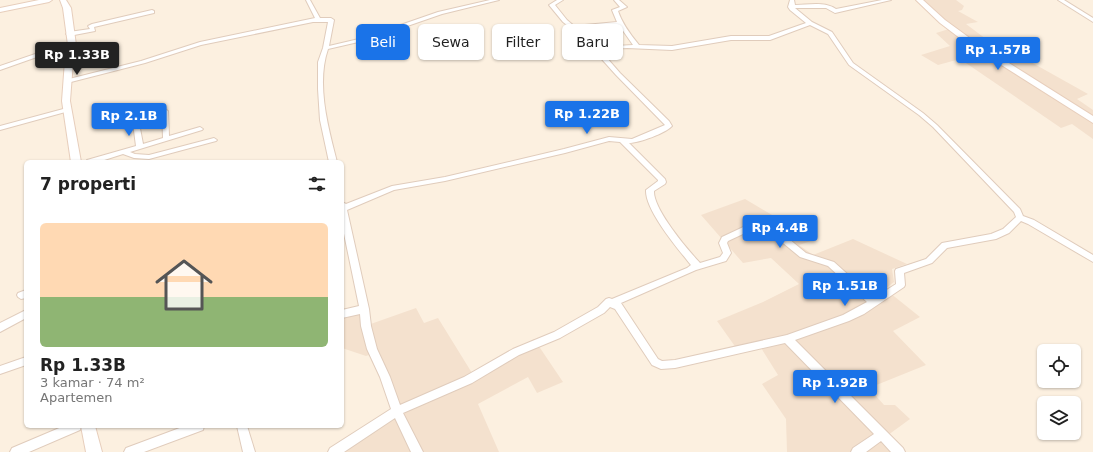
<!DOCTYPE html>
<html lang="id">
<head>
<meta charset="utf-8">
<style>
	body { margin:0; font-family:"DejaVu Sans",sans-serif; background:#f6f6f6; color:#222; height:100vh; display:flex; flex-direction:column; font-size:15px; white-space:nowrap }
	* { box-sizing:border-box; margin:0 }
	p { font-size:13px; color:#767676 }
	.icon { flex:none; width:22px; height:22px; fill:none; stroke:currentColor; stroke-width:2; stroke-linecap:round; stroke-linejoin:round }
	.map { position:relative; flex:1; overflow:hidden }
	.sheet { position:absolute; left:24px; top:160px; width:320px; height:268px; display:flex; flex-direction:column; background:#fff; border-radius:6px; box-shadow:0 1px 3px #0004 }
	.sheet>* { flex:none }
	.hud { position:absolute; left:356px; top:24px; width:380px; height:36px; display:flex; gap:8px }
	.buttons { position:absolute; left:1037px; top:344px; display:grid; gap:8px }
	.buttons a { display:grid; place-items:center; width:44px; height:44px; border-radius:6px; background:#fff; box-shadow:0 1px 3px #0004; font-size:20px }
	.price { position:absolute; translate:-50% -34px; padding:0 9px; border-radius:4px; background:#1a73e8; color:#fff; font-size:13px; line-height:26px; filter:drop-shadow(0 1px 2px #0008) }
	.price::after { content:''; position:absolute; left:50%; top:24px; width:12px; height:9px; margin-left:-6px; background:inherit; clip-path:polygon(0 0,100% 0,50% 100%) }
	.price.active { background:#222; color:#fff }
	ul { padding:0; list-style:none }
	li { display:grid; align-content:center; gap:8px; height:212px; padding:0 16px }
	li+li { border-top:1px solid #e0e0e0 }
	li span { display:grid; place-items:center; height:124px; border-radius:6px; color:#555 }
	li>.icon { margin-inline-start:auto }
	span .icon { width:72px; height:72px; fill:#fffc; stroke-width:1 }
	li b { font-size:17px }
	h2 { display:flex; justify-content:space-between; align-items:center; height:48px; padding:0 16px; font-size:17px }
	.chip { padding:0 14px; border-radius:6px; background:#fff; box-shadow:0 1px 3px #0004; font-size:14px; line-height:36px }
	.chip.active { background:#1a73e8; color:#fff }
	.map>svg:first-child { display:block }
</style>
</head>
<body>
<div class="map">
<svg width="1093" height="452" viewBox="0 0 1093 452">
	<rect width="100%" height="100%" fill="#fcf0e0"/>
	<g fill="#f4e1ce">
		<path d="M915 0H956L964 6 962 10 958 11 978 22 966 24 990 42H995L1088 94 1077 99 1093 110V139L1072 124 1061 128 960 59 938 65 921 55 950 46 936 33 949 29Z"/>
		<path d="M745 199 814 240 799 245 813 255 853 239 907 264 892 269 894 282 885 289 920 317 893 331 926 365 869 388 884 405H895L910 419 884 438 899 452H787L786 419 762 384 778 375 758 343 739 352 717 321 763 302 799 284 771 258 743 263 701 215Z"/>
		<path d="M364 306 365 326 416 308 424 323 438 318 472 373 534 339 563 382 537 393 528 377 478 404 499 452H332L396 409 375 353 366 356 342 348V311Z"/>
	</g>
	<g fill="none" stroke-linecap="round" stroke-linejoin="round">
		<g stroke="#e0ccbc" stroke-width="2">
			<g id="street">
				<path d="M306 0H310L320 18H331L334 20 329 46 363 38 438 12 490 0H499L442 14 367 40 328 49C316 84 328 127 337 162H329L320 120 318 89V62L323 48 328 22H313L201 45 145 63 67 83 64 81 65 80 141 61 200 42 315 18Z"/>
				<path d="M557 0H563L555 5 567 20 574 26 617 22 612 10 620 7 614 0H619L627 7 618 11C622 23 630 34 639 45L672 46 731 36H769L806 23 790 10 788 7 790 0H794L795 5C807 5 825 1 836 9L882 0H891L835 13 826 8H795L812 22 832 32 853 63 923 113 937 125 1020 209 1023 216 1034 220 1093 255V262L1028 224 1021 221 1009 233 996 239 947 248 932 263 904 273 905 285 904 287 864 314 849 321 795 340 903 448 905 452H891L881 441 866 452H851L853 448 874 434 785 343 675 368 661 369 652 365 615 309 610 307 604 313 560 338 519 355 472 383 403 413 423 452H411L395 418 344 452H328L330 448 391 409 380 377 367 349 361 326 360 314 342 318V310L359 306 342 224V202L346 204 392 186 445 177 564 149 609 137 632 139 665 125 616 75 581 36 563 22 549 5ZM619 25 633 45 597 47 585 34 578 28ZM810 25 828 34 849 65 919 115 933 127 1014 212 1016 217 1003 229 991 234 942 243 926 259 896 269 895 271 896 284 874 298 834 262 806 253 772 225 757 221 754 222 722 237 719 243 723 253 720 257 700 263C687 249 653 209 654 191L665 184 666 182 665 179 629 143C639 143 666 133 672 126L669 121 620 73 600 50 627 48 672 50 731 40H770ZM609 141 620 142 658 180V181L646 190C645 210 678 249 691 265L687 268 612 299 609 298 606 299 598 307 554 332 513 349 464 377 400 405 390 377 377 349 371 326 369 309 347 210 394 190 445 181 565 153ZM758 227 766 229 800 257 828 266 867 302 843 315 787 335 675 360 662 361 658 359 621 303 696 270 726 261 731 253 727 243 728 241Z"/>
				<path d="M1058 0H1064L1093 18V22Z"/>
				<path d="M152 10 154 11V13L94 27 95 31 69 36 66 34 69 32 90 29 88 26 92 24Z"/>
				<path d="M72 43 74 44V46L51 52 0 70V66L47 50Z"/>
				<path d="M67 108 70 110 69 111 0 130V126Z"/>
				<path d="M165 109 168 111 169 136 200 127 203 129 202 130 130 152 135 154 149 155 214 138 217 140 216 141 149 159 134 158 123 154 98 162H86L87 160 136 146 133 123 134 122H138L139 123 143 144 163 138 162 111Z"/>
				<path d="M26 290V298L21 299 18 297 17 295 18 293Z"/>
				<path d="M26 310V318L0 332V323Z"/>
				<path d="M26 357V365L0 374V366Z"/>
				<path d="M64 426H81L80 430 29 452H10L12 448Z"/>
				<path d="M185 426H204L203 430 144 452H124L126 448Z"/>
				<path d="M237 426H247L255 452H243Z"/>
			</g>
		</g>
		<g stroke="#e7cebc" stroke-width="2">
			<g id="secondary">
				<path d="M39 0H52L49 2 0 12V8Z"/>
				<path d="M60 0H66L71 8 76 45 74 48 70 101 81 162H71L62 101 66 47 68 45 63 8Z"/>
				<path d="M916 0H923L945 20 971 39 1093 116V123L965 42 940 23Z"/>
				<path d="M81 426H95L102 452H86Z"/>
			</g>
		</g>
		<use href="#street" fill="#fff" fill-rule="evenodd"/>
		<use href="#secondary" fill="#fff" fill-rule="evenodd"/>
	</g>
</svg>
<div class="buttons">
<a><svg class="icon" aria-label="locate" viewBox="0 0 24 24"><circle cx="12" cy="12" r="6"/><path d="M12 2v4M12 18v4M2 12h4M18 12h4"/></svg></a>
<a><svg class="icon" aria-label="layers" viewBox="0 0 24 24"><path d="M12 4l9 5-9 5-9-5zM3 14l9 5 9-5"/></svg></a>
</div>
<b class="price" style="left:998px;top:71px">Rp 1.57B</b>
<b class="price active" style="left:77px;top:76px">Rp 1.33B</b>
<b class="price" style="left:587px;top:135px">Rp 1.22B</b>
<b class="price" style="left:129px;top:137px">Rp 2.1B</b>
<b class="price" style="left:780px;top:249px">Rp 4.4B</b>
<b class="price" style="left:845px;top:307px">Rp 1.51B</b>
<b class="price" style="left:835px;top:404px">Rp 1.92B</b>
<div class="hud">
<a class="chip active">Beli</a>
<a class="chip">Sewa</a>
<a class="chip">Filter</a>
<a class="chip">Baru</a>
</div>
<section class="sheet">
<h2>7 properti<svg class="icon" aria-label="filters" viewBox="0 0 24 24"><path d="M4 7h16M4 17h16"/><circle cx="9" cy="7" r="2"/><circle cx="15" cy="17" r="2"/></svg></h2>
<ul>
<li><span style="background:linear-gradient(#ffd9b3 60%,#8fb573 0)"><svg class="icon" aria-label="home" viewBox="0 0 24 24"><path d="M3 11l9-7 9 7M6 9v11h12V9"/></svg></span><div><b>Rp 1.33B</b><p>3 kamar · 74 m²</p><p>Apartemen</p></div></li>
</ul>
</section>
</div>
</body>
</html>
